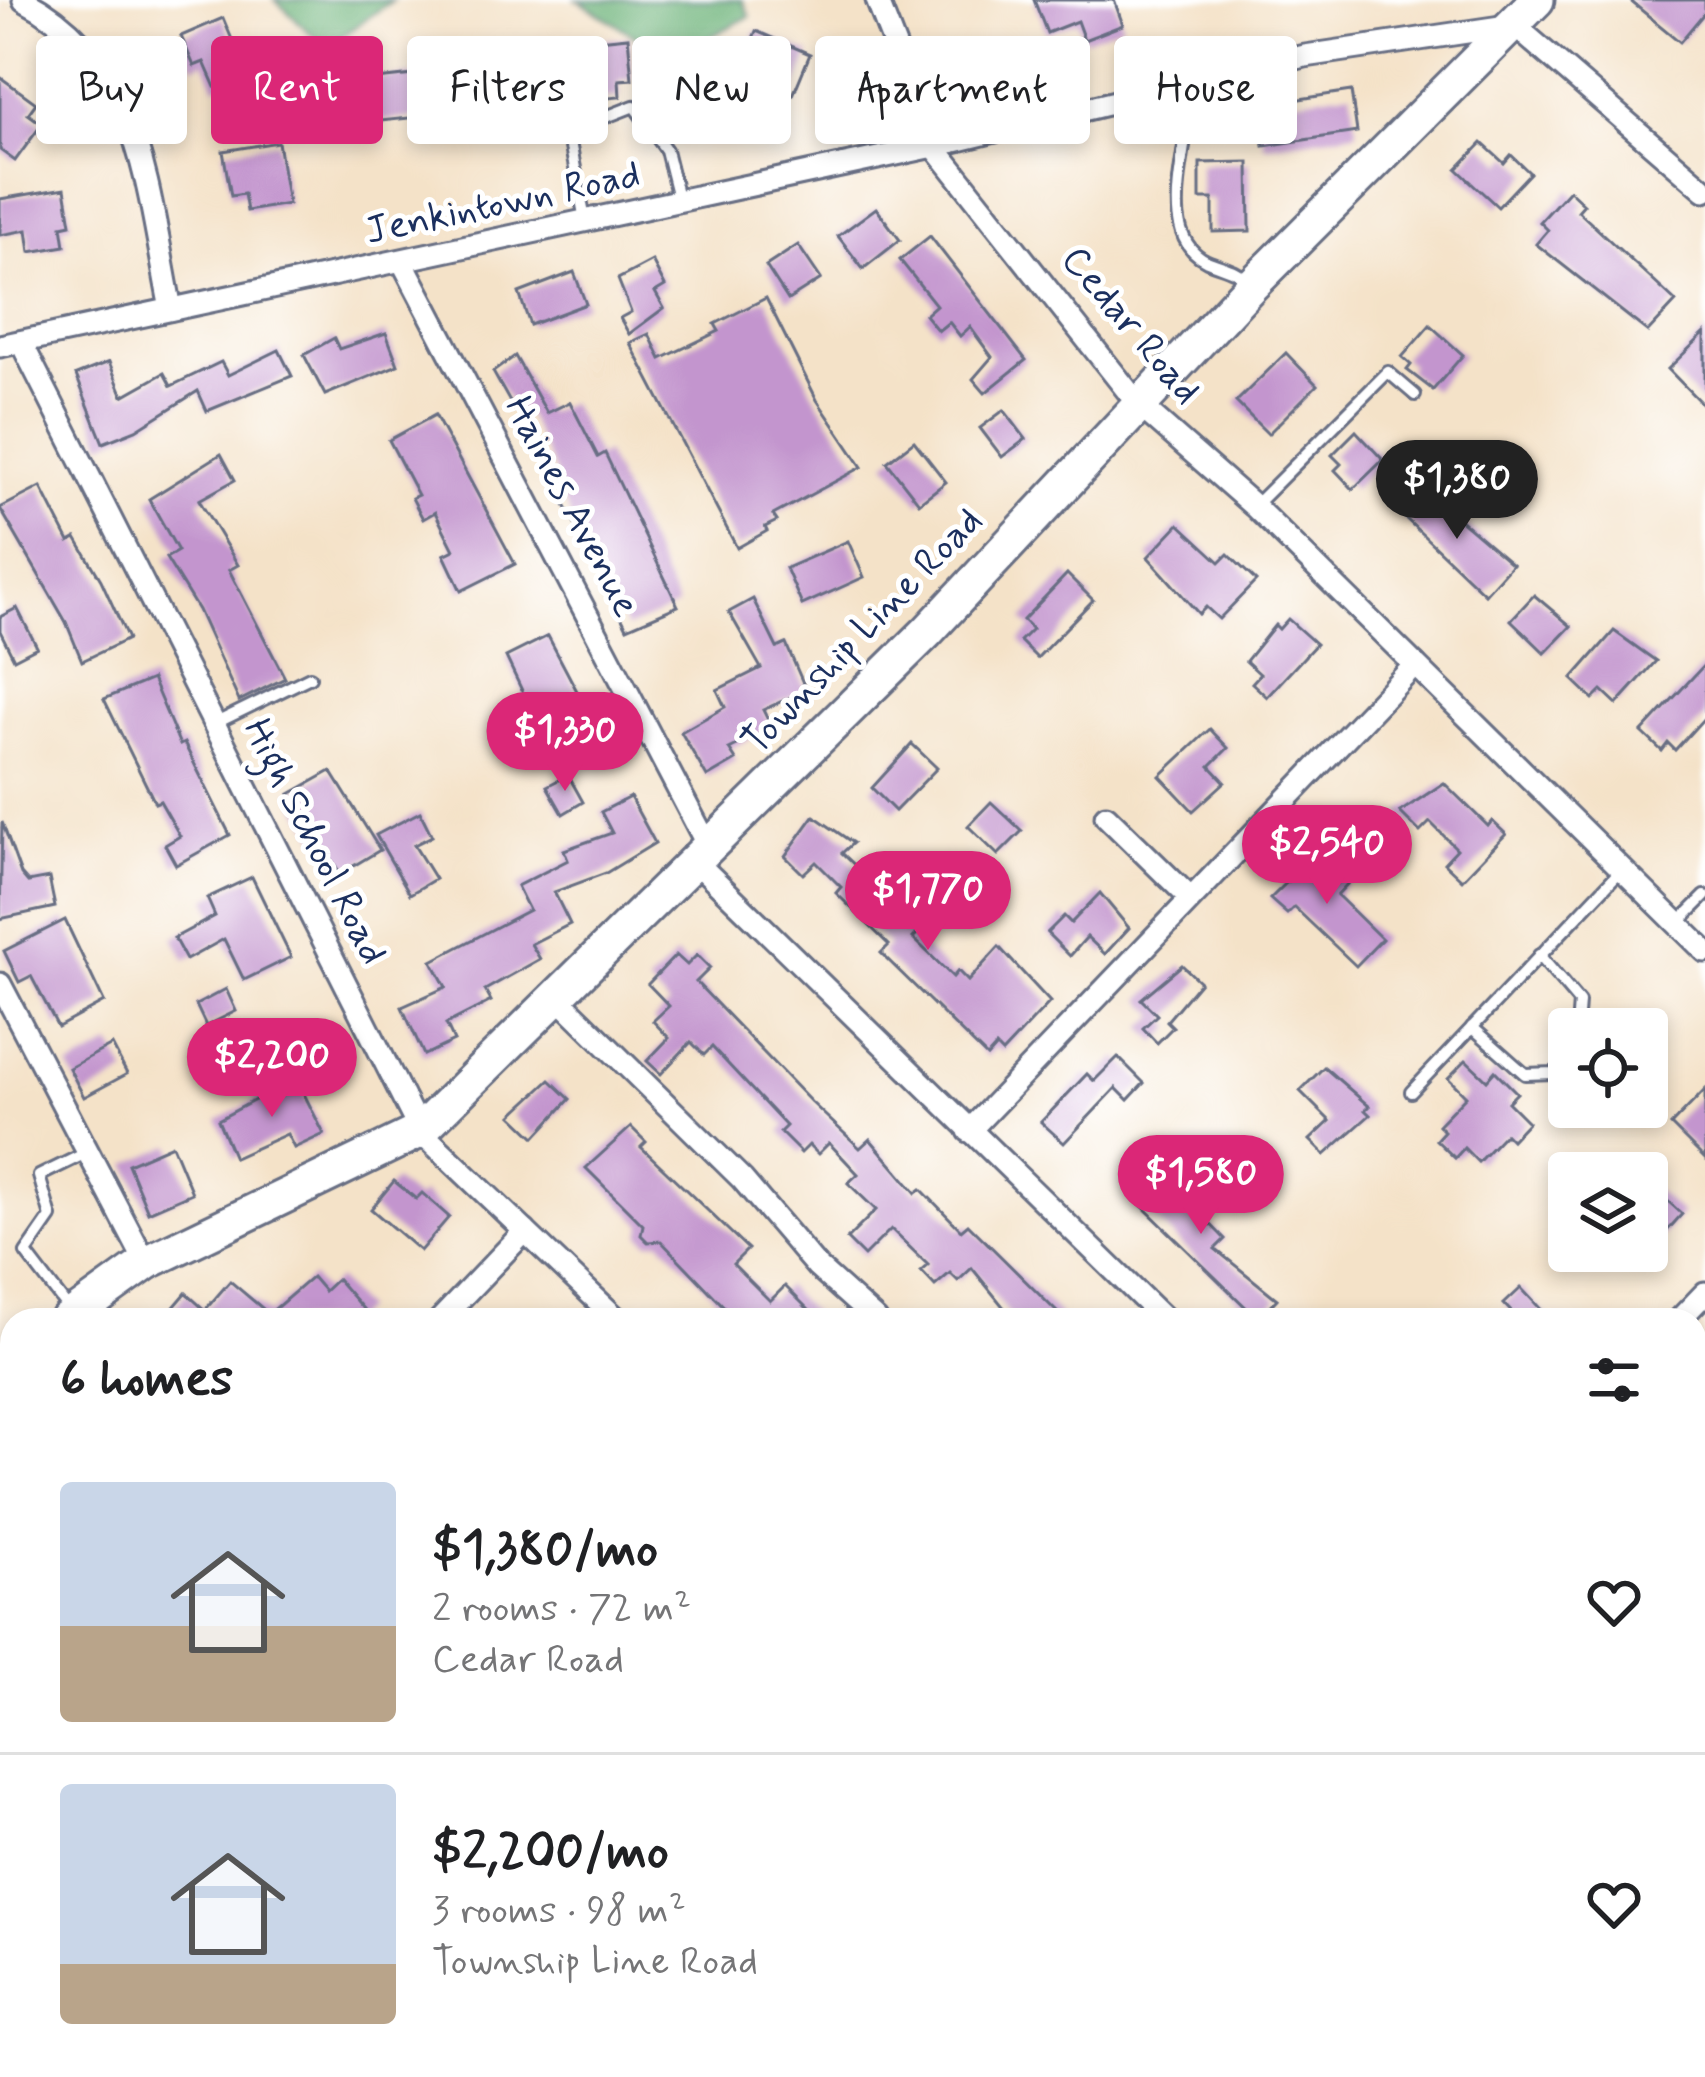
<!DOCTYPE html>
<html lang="en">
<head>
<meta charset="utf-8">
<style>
	body { margin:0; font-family:Mynerve,sans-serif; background:#f2f2f2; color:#202124; height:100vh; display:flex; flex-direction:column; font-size:45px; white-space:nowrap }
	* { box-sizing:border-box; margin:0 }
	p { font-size:39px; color:#757577 }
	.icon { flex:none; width:66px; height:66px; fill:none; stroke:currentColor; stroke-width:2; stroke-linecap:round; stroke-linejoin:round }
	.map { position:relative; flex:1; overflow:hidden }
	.sheet { position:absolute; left:0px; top:1308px; width:1707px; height:771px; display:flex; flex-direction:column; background:#fff; border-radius:36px 36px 0 0; box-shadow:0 6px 18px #0003 }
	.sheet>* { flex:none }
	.top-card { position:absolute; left:36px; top:36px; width:1635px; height:108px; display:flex; gap:24px }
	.tools { position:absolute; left:1548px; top:1008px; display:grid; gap:24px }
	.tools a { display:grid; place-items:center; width:120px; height:120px; border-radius:12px; background:#fff; box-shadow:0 6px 18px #0003; font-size:60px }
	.price { position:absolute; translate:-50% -102px; padding:0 27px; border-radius:42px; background:#db2777; color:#fff; font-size:39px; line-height:78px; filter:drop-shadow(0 3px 6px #0008) }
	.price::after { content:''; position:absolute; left:50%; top:72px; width:36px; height:27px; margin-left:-18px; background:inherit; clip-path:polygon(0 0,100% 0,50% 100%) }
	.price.selected { background:#222; color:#fff }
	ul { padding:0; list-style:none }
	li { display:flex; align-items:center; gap:36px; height:300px; padding:0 60px }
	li+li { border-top:3px solid #e0e0e0 }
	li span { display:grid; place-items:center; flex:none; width:336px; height:240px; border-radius:12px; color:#555 }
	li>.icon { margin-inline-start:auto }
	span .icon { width:144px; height:144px; fill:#fffc; stroke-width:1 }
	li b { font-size:51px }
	h2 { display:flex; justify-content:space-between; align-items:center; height:144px; padding:0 60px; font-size:51px }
	.tag { padding:0 42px; border-radius:12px; background:#fff; box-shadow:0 6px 18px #0003; font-size:42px; line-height:108px }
	.tag.selected { background:#db2777; color:#fff }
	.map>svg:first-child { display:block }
</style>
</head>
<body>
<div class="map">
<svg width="1705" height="2077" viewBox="0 0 1705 2077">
	<rect width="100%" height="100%" fill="#fff"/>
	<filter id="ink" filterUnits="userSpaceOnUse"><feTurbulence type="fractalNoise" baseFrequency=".00833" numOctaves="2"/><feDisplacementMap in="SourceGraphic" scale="24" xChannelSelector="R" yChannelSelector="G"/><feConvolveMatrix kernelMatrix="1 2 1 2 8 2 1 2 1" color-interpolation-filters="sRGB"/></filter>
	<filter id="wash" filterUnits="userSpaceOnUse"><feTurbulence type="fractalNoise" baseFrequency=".004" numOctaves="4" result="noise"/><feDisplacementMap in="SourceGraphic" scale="48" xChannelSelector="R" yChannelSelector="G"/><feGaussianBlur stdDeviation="2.7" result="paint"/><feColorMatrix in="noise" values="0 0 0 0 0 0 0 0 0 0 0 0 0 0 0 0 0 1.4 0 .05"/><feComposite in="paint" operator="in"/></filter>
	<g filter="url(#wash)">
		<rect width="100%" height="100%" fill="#f4e2c8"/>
		<path fill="#dad6f7" d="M12 1401V1555L0 1568V1414Z"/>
		<g fill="#6cb278" stroke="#44706b" stroke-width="3">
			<path d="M275 0H393L326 47Z"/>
			<path d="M578 0H742L750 16 670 58Z"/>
		</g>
		<g id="blocks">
			<g fill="#c395ce">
				<path d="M1034 0H1114L1123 25 1084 40 1077 21 1047 33Z"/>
				<path d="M1629 0H1705V12L1680 42Z"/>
				<path d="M223 18 246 73 215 87 204 62 194 66 181 36Z"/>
				<path d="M756 31 810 54 793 95 779 90 772 107 732 90Z"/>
				<path d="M628 37 632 79 619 80 620 97 574 101 569 43Z"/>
				<path d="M514 50 521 117 462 124 457 73 483 70 481 54Z"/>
				<path d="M414 75 419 117 361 123 357 81Z"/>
				<path d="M0 77 36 103 28 114 42 124 15 161 0 150Z"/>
				<path d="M1351 91 1357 132 1264 146 1260 125 1277 122 1274 103Z"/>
				<path d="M278 142 288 204 247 211 244 194 231 196 223 151Z"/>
				<path d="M1482 143 1504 163 1511 155 1530 173 1498 207 1457 169Z"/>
				<path d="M1249 162 1250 231 1213 232V199H1200V163Z"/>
				<path d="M65 188 71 224 62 226 65 246 30 252 27 230 0 235V199Z"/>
				<path d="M1569 190 1584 204 1578 211 1676 302 1648 332 1536 244 1548 230 1540 222Z"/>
				<path d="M876 208 900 240 863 269 838 236Z"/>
				<path d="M930 236 1026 360 985 393 973 379 992 357 970 327 960 336 949 322 938 331 925 315 936 305 900 260Z"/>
				<path d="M798 245 821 279 788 300 766 266Z"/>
				<path d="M652 261 665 286 655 292 664 308 629 334 620 318 631 312 618 279Z"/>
				<path d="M574 272 586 304 530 325 519 293Z"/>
				<path d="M766 298 817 400 862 467 773 515 777 521 765 527 767 531 737 548 630 343 649 334 661 359 719 331 715 324Z"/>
				<path d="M1430 325 1463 355 1433 390 1407 370 1411 365 1402 357Z"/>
				<path d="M386 333 398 365 325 395 304 355 334 338 339 349Z"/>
				<path d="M1705 333V407L1668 369Z"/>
				<path d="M279 350 292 376 207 411 198 391 136 430 103 443 76 375 109 362 123 396 164 373 171 386 221 362 228 375Z"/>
				<path d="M1286 353 1317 385 1268 434 1236 402Z"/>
				<path d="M515 356 547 413 570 402 598 457 605 453 678 606 627 628 552 479 557 476 523 407 515 411 493 372Z"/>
				<path d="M1004 410 1026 439 1002 457 980 428Z"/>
				<path d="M435 415 515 564 461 591 444 555 454 550 435 512 423 519 412 498 418 495 389 440Z"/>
				<path d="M1356 431 1383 460 1353 489 1335 470 1341 464 1332 455Z"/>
				<path d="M914 441 946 482 919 503 887 462Z"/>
				<path d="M221 454 235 480 199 500 238 565 229 570 285 678 239 701 198 610 166 558 178 551 149 499Z"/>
				<path d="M41 487 69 542 76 538 101 580 128 639 82 661 66 622 0 508Z"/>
				<path d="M1425 490 1512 564 1485 594 1402 515Z"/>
				<path d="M1179 524 1220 562 1228 554 1256 581 1219 619 1206 607 1199 614 1148 557Z"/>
				<path d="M848 541 864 577 802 605 786 568Z"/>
				<path d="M1067 574 1093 600 1037 658 1020 641 1032 629 1023 620Z"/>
				<path d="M1534 595 1571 626 1545 653 1511 620Z"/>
				<path d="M753 599 777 648 786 644 806 690 763 710 772 728 729 749 736 760 707 777 681 732 725 707 717 690 761 668 729 612Z"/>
				<path d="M17 608 37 647 14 659 0 631V617Z"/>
				<path d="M1288 619 1316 644 1267 697 1252 683 1260 674 1246 661 1275 625 1279 629Z"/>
				<path d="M1614 631 1656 661 1617 704 1602 690 1593 699 1572 679Z"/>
				<path d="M548 636 589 714 531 745 513 711 528 703 506 657Z"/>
				<path d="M1705 664V717L1675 750 1668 743 1662 751 1642 732Z"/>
				<path d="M152 679 180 745 184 743 230 835 176 865 165 845 180 836 160 801 155 803 104 699Z"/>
				<path d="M1210 729 1228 748 1210 766 1225 782 1193 811 1160 776Z"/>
				<path d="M912 744 937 768 895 811 872 788Z"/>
				<path d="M331 771 380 850 340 874 290 794Z"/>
				<path d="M568 775 583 802 563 814 547 786Z"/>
				<path d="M1444 783 1488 826 1492 821 1506 834 1462 880 1444 863 1457 849 1430 822 1420 832 1400 812Z"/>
				<path d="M630 797 655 843 606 873 554 892 570 924 531 944 540 959 485 990 491 1001 446 1024 454 1041 424 1055 402 1007 446 987 432 961 529 910 517 886 568 860 564 850 612 833 601 812Z"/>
				<path d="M991 802 1022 831 998 855 968 826Z"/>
				<path d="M420 812 432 836 414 845 435 879 410 894 376 835Z"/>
				<path d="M814 816 853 843 842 853 888 897 885 900 919 932 913 938 953 977 958 971 968 981 999 947 1050 1002 1002 1053 996 1047 987 1057 881 953 889 945 836 893 841 887 816 862 803 874 785 856Z"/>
				<path d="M2 822 21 874 28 882 49 878 55 907 0 919Z"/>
				<path d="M1324 846 1338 860 1332 866 1349 882 1337 895 1382 939 1356 966 1294 907 1287 914 1270 899Z"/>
				<path d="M252 877 291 957 244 980 224 939 186 960 174 938 215 916 207 898Z"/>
				<path d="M1100 893 1129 928 1105 954 1087 937 1070 956 1047 933 1064 916 1071 923Z"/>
				<path d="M65 920 104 1002 58 1027 31 976 19 982 4 951Z"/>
				<path d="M676 955 687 965 697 955 710 968 696 982 811 1102 860 1148 870 1139 916 1193 921 1189 961 1230 968 1224 1065 1320H1014L972 1268 958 1281 950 1273 935 1286 921 1271 928 1265 891 1229 864 1256 847 1239 876 1210 848 1183 858 1174 829 1143 818 1154 809 1145 801 1153 780 1132 786 1126 712 1047 704 1055 691 1042 661 1074 647 1061 669 1038 653 1021 669 1006 648 984Z"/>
				<path d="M1182 965 1200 982 1167 1021 1173 1027 1157 1043 1143 1028 1157 1015 1141 999Z"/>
				<path d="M226 989 236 1011 206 1026 196 1005Z"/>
				<path d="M112 1045 127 1074 84 1097 69 1068Z"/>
				<path d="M1118 1057 1144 1083 1128 1100 1116 1088 1064 1143 1041 1122 1087 1074 1094 1081Z"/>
				<path d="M1466 1060 1487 1080 1495 1071 1517 1093 1508 1102 1528 1122 1511 1140 1505 1134 1478 1162 1464 1148 1455 1158 1436 1140 1444 1131 1438 1125 1466 1096 1448 1078Z"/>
				<path d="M1324 1067 1369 1106 1365 1110 1370 1115 1325 1155 1310 1140 1330 1121 1300 1091Z"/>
				<path d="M296 1078 324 1134 294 1148 287 1134 234 1158 218 1120Z"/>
				<path d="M550 1080 570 1099 535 1137 512 1115Z"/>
				<path d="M1705 1090V1159L1671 1125Z"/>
				<path d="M631 1127 646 1142 641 1147 748 1249 733 1264 770 1301 785 1286 819 1320H737L661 1241 648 1242 641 1235 643 1225 586 1168Z"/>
				<path d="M172 1145 192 1193 148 1212 128 1164Z"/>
				<path d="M1180 1160 1198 1177 1181 1194 1225 1239 1215 1249 1277 1299 1258 1319 1138 1202Z"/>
				<path d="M394 1181 416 1199 422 1193 449 1217 420 1251 371 1209Z"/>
				<path d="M1647 1182 1682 1214 1647 1253Z"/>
				<path d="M312 1277 324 1291 337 1279 364 1310 352 1320H163L186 1293 205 1310 230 1281 269 1314Z"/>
				<path d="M1521 1288 1551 1320H1519L1504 1304Z"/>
			</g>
		</g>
	</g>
	<g filter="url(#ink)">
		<use href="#blocks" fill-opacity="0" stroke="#676e83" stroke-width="3"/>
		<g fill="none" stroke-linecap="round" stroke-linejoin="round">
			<g stroke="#676e83" stroke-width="16">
				<g id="service">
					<path d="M558 80 585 220"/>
					<path d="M570 139 593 122 634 106 666 150 679 202"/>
					<path d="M1184 146C1179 182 1165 241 1207 261 1224 268 1235 269 1250 282"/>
					<path d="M1254 506 1388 372 1415 395"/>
					<path d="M214 724 310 677"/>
					<path d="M1677 924 1705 896"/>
					<path d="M1539 955 1579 1002 1577 1029"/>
					<path d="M1472 1027 1525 1074 1554 1073 1569 1059"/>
					<path d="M1411 1092 1622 869"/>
					<path d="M71 1312 26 1253 51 1217 39 1176 88 1152"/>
				</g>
			</g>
			<g stroke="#676e83" stroke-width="27">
				<g id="minor">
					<path d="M24 0C142 62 147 191 171 309"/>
					<path d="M877 0 934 146 1138 404 1254 506 1705 951"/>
					<path d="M403 263 709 848"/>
					<path d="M21 342 420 1131 618 1320"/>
					<path d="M0 346 934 146 1305 56 1514 25 1705 190"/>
					<path d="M1106 816 1189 897"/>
					<path d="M695 861 1165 1320"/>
					<path d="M0 984 146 1263"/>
					<path d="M557 997 742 1179 817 1267 876 1320"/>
					<path d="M969 1131 1415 665"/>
					<path d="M440 1320 525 1231"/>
					<path d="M1679 1320 1705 1293"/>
					<path d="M1695 1844 1705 1833"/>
					<path d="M0 1922 12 1934"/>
					<path d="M146 2067 156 2077"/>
					<path d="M680 2067 690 2077"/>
					<path d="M1386 2067 1396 2077"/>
					<path d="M1019 2077 1029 2067"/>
					<path d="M1467 2077 1476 2067"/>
				</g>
			</g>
			<g stroke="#676e83" stroke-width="39">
				<g id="primary">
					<path d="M67 1320 146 1263 420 1131 927 632 1253 284 1537 0"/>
					<path d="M0 1385 12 1373"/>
				</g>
			</g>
			<use href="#service" stroke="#fff" stroke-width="10"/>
			<use href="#minor" stroke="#fff" stroke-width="21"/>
			<use href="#primary" stroke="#fff" stroke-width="33"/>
		</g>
	</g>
	<g text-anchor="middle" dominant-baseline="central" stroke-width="10" stroke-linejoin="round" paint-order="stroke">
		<g font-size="39" fill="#1b2f5e" stroke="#fff">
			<text transform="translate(503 204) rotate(-12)">Jenkintown Road</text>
			<text transform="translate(1130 326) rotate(50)">Cedar Road</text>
			<text transform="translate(571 507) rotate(62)">Haines Avenue</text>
			<text transform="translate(863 632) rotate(-46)">Township Line Road</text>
			<text transform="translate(314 842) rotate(63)">High School Road</text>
		</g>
	</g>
</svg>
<div class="tools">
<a><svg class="icon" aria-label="locate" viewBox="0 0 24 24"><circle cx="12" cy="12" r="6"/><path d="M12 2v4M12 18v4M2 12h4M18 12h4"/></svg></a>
<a><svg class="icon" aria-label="layers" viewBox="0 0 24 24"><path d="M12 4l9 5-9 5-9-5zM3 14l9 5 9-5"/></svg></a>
</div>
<b class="price selected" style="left:1457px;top:542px">$1,380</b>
<b class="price" style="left:565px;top:794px">$1,330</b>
<b class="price" style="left:1327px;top:907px">$2,540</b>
<b class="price" style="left:928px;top:953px">$1,770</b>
<b class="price" style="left:272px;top:1120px">$2,200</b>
<b class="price" style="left:1201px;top:1237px">$1,580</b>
<div class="top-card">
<a class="tag">Buy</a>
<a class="tag selected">Rent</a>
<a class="tag">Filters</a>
<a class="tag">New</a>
<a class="tag">Apartment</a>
<a class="tag">House</a>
</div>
<section class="sheet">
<h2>6 homes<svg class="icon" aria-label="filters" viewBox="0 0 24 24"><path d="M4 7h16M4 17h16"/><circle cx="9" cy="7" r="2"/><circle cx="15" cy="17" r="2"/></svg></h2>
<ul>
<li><span style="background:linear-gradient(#c9d6e8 60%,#b9a48a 0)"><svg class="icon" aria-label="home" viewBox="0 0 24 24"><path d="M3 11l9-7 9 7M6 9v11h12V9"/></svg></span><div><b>$1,380/mo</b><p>2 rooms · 72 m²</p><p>Cedar Road</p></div><svg class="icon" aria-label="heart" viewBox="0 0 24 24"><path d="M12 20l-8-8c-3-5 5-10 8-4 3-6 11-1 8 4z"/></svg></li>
<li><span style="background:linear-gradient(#c9d6e8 75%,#b9a48a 0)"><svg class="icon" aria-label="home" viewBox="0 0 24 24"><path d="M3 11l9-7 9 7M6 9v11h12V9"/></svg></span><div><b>$2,200/mo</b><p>3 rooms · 98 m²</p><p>Township Line Road</p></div><svg class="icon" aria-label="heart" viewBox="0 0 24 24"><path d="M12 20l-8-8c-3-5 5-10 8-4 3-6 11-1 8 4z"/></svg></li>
</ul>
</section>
</div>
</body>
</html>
